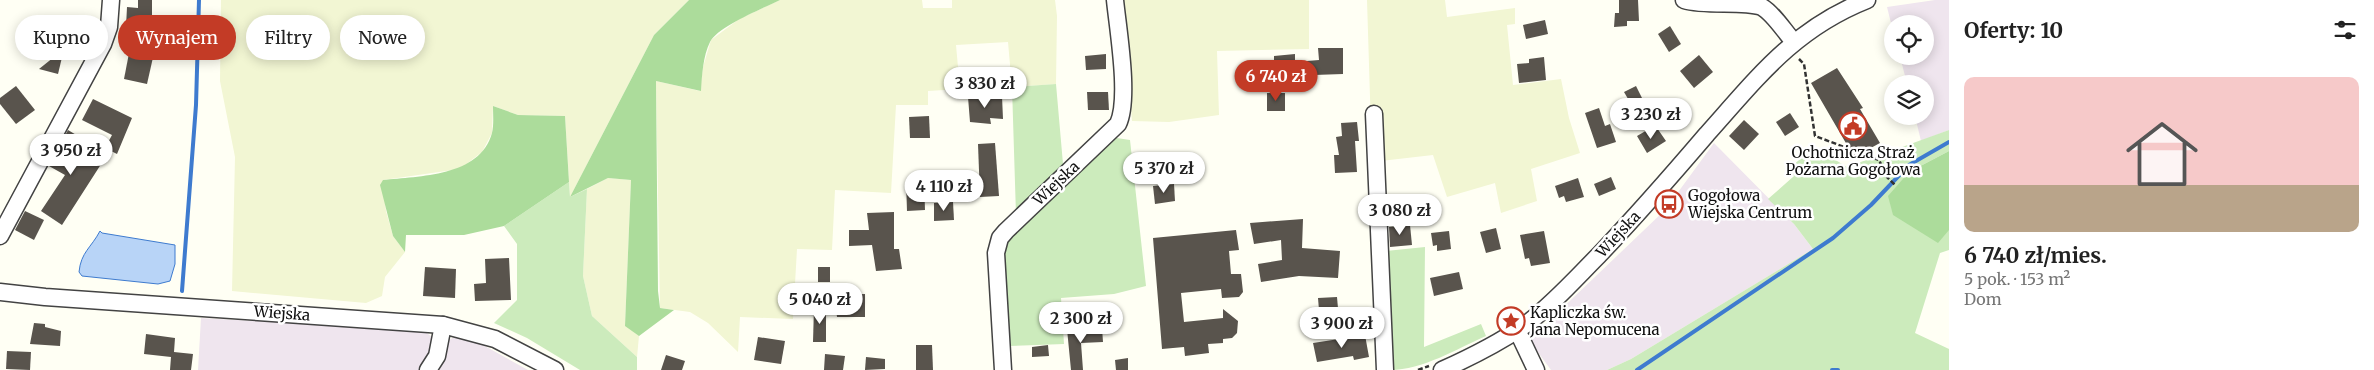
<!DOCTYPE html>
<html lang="pl">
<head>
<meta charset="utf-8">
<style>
	body { margin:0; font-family:Merriweather,serif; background:#f6f6f6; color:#222; height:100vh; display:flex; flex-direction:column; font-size:19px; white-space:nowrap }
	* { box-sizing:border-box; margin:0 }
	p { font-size:16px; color:#767676 }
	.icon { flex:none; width:28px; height:28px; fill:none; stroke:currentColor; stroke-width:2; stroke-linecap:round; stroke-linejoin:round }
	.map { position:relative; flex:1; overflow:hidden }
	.details { display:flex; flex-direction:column; background:#fff; width:425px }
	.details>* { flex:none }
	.top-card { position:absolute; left:15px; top:15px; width:475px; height:45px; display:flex; gap:10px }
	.controls { position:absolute; left:1884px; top:15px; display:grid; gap:10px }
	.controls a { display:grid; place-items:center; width:50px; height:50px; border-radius:50%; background:#fff; box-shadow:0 2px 12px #0003; font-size:25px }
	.price { position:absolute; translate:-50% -42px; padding:0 11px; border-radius:18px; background:#fff; color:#222; font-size:16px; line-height:32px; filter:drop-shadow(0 1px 2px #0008) }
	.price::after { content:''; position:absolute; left:50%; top:30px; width:15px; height:11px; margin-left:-8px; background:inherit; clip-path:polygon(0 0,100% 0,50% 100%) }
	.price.current { background:#c33b26; color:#fff }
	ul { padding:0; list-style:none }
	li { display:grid; align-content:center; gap:10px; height:265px; padding:0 15px }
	li span { display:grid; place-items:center; height:155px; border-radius:10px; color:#555 }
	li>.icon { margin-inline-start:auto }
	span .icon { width:90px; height:90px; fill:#fffc; stroke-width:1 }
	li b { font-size:21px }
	h2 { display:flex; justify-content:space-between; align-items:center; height:60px; padding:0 15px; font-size:21px }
	.chip { padding:0 18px; border-radius:22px; background:#fff; box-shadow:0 2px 12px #0003; font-size:18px; line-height:45px }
	.chip.current { background:#c33b26; color:#fff }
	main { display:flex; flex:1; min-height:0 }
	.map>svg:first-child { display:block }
</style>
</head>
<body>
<main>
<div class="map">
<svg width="1949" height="370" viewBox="0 0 1949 370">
	<rect width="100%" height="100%" fill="#fffff4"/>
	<g fill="#efe5ee">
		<path d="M1935 0H1949V130L1921 141 1915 116H1925V84H1907L1900 56H1925V24H1892V27L1887 7Z"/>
		<path d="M1714 143 1794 224 1813 249 1631 359 1607 370H1551L1529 340 1665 210Z"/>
		<path d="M201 318 423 330 432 337 434 345 424 370H198Z"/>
		<path d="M462 336 474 340 528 370H435L449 340 454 337Z"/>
	</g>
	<g fill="#f2f6d3">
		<path d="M221 0H689L654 35 570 197 565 116 518 115 493 106 492 133 482 152 460 169 383 180 386 211 393 236 405 252 385 277 382 296 366 303 232 291 235 157 220 81Z"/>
		<path d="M780 0H922L923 8H952V0H1055L1057 16 1056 84 1012 87 1008 42 956 45 960 89 928 91V105H896L891 193 835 190 832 250 797 249 793 319 740 317 738 352 708 323 690 312 660 308 656 81 700 91 703 67 711 40 739 19Z"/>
		<path d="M1122 0H1309V49L1217 51 1219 115 1169 122 1132 121Z"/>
		<path d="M1367 0H1445L1447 17 1515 8V24L1507 25 1513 85 1561 79 1569 118 1580 153 1531 169 1537 201 1501 213 1495 183 1447 197 1433 155 1372 162Z"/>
		<path d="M608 178 631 180 625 325 639 336 637 357 592 316 583 276 587 189Z"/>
	</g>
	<g fill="#ccebbc">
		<path d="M1056 84 1063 164 1097 135 1130 140 1146 286 1114 294 1061 298 1064 344 1008 346 990 245 1016 215 1012 87Z"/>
		<path d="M1949 130V151L1909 172 1949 229V250L1940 253 1915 333 1949 349V370H1607L1631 359 1813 249 1794 224 1768 199 1794 176 1788 170 1812 148 1819 150 1847 167Z"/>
		<path d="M569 182 570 197 587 189 583 276 592 316 637 357V370H580L527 338 494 323 517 300V244L504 226Z"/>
		<path d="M1425 247 1424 347 1481 324 1486 336C1456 349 1423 370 1390 370L1386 251Z"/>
	</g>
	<g fill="#acdc9b">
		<path d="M689 0H780C764 8 718 26 710 42 703 56 702 75 701 91L656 81 658 291 660 308 674 310 639 336 625 326 631 180 608 178 570 197 654 35Z"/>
		<path d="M493 106 518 115 565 116 569 182 504 226 464 235H406L405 252 393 236 380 185 383 180C419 176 480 177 492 133 494 125 493 114 493 106Z"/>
		<path d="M1949 151V230L1938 243 1893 215 1888 196 1909 172Z"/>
	</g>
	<path fill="#b8d4f7" stroke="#3e7bcf" d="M100 231 102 233 175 245V264L170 281 158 284 82 276 79 272C81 252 91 248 100 231Z"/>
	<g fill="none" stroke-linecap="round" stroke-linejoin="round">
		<g stroke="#3e7bcf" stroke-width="4">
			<path d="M182 291 196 105 199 0"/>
			<path d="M1637 370 1833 238 1871 205 1909 165 1949 142"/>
			<path d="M1832 370H1838"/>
		</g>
	</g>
	<g fill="#59544d">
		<path d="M138 0H152V28L126 27 127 7 138 8Z"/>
		<path d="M1619 0H1638L1639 21H1627V26L1614 27 1615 13H1619Z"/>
		<path d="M1545 20 1548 34 1526 39 1523 25Z"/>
		<path d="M1670 26 1681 44 1669 52 1658 34Z"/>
		<path d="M130 48 154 53 147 84 124 79Z"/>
		<path d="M1318 48H1343V74L1314 75 1313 72 1274 74V56L1295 54V62L1319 60Z"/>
		<path d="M64 49 58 74 39 69Z"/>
		<path d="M1106 54V69L1086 70 1085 56Z"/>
		<path d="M1699 55 1713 72 1694 88 1680 71Z"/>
		<path d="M1544 57 1546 80 1519 83 1517 64 1529 63V59Z"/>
		<path d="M1837 68 1863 108 1860 109 1880 143 1854 157 1811 83Z"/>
		<path d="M16 86 35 110 16 124 0 104V98Z"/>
		<path d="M1636 86 1642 98 1631 104 1624 92Z"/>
		<path d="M1087 92H1108L1109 110H1088Z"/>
		<rect x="1267" y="93" width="18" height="18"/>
		<path d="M1002 96 1003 119 990 118 991 124 970 122 968 97Z"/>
		<path d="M93 99 132 118 117 154 105 148 112 135 82 120Z"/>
		<path d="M1599 108 1605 126 1610 124 1616 142 1597 148 1585 113Z"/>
		<path d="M1790 113 1799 127 1785 136 1776 122Z"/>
		<path d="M929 116 930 138H910L909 117Z"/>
		<path d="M1744 120 1759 134 1744 150 1729 136Z"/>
		<path d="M1357 122 1359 141H1355L1357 172 1335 173 1334 155H1339L1336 137 1342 136 1341 123Z"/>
		<path d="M1657 128 1666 141 1647 153 1637 136 1649 129 1651 132Z"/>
		<path d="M68 130 78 136 75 140 105 158 62 225 41 211 65 175 49 166Z"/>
		<path d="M995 143 999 196 980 197 978 144Z"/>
		<path d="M1611 177 1616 189 1599 196 1594 184Z"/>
		<path d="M1578 178 1584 197 1566 202 1564 196 1559 198 1555 186Z"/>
		<path d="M924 180 925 210 907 211 906 181Z"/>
		<path d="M1174 184 1175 201 1155 204 1153 186Z"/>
		<path d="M953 202 954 220 934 221V203Z"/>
		<path d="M25 211 44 220 34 240 15 230Z"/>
		<path d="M894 212V249H899L902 269 876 271 872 245 849 246V230H869L867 213Z"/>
		<path d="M1303 219 1302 248 1340 251 1338 278 1299 276 1261 282 1258 264 1282 260 1281 240 1254 244 1250 223Z"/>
		<path d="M1410 225 1412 245 1390 247 1389 227Z"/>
		<path d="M1496 228 1501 249 1486 253 1480 232Z"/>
		<path d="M1236 230 1239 250 1229 251 1231 274H1241L1243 292 1239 297 1222 298 1221 289 1181 293 1184 322 1223 318V309L1238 321 1237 333 1232 338 1223 339V343L1208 344 1209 353 1185 356 1184 347 1162 349 1153 238Z"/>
		<path d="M1449 231 1451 249 1437 251V245L1433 246 1431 233Z"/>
		<path d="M1544 231 1550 263 1531 266 1529 258 1525 259 1520 235Z"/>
		<path d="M509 258 511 300 475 301 474 284 486 283 485 259Z"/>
		<path d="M425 267 456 269 455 298 423 296Z"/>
		<rect x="818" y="267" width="12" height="15"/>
		<path d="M1459 272 1463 289 1434 296 1430 278Z"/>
		<path d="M865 294V317H837L834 295Z"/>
		<path d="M1337 297 1339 320 1320 322 1318 298Z"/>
		<path d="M814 307H826V342H813Z"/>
		<path d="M34 323 45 324V327L61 331 60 346 30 344Z"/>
		<path d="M1102 328 1103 342 1081 343 1083 370H1071L1067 329Z"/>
		<path d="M146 334 175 338 174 352 193 354 191 370H170L171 357 144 354Z"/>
		<path d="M1365 335 1369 357 1354 360 1353 356 1317 362 1313 343Z"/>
		<path d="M758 337 785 341 781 364 754 360Z"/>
		<path d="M916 345H932L933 370H916Z"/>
		<path d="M1048 345 1049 356 1032 357V347Z"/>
		<path d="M7 351 31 352 30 370 6 369Z"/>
		<path d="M825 354 845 356 843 370H824Z"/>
		<path d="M666 355 685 361 682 370H661Z"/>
		<path d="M866 357 885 359V369L865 370Z"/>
		<path d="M1128 358V370H1116L1115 360Z"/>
	</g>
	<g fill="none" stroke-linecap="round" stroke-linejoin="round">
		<g stroke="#434343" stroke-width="19">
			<g id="minor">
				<path d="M1684 0C1707 7 1742 0 1762 7 1774 14 1784 31 1794 42"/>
				<path d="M1374 114 1385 370"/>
				<path d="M0 236 103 44 109 27 111 0"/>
				<path d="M0 292 45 297 443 325 495 339 555 370"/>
				<path d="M1517 330 1536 370"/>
				<path d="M428 370 437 356 443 325"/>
				<path d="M1003 370 996 253 1000 238 1006 231 1118 124C1130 99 1118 30 1115 0"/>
				<path d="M1442 370C1471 357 1499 343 1525 325 1552 305 1575 279 1599 255 1636 216 1672 175 1707 134 1758 77 1794 29 1867 0"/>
			</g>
		</g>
		<g stroke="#323232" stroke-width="2.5" stroke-dasharray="5 2.5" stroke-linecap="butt">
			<path d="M1799 59 1804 64 1815 136 1879 160 1887 177 1895 185"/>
			<path d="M1418 370 1429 366"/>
		</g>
		<use href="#minor" stroke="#fff" stroke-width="16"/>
	</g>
	<defs>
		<g id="civic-ring" transform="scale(1.4375)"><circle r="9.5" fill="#fff" stroke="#c33b26" stroke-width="1.5"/><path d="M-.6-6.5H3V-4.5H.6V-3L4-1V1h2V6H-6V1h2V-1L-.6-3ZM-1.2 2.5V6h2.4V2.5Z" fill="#c33b26"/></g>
		<g id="bus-ring" transform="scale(1.4375)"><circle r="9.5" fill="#fff" stroke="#c33b26" stroke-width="1.5"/><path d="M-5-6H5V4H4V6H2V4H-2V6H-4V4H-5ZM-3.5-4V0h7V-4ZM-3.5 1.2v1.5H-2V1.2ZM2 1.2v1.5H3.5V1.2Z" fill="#c33b26"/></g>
		<g id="sight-ring" transform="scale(1.4375)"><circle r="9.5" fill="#fff" stroke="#c33b26" stroke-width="1.5"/><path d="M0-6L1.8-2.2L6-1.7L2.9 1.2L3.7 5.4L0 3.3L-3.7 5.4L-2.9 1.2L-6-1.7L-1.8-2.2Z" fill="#c33b26"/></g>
	</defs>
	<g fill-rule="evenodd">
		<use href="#civic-ring" x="1853" y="126"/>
		<use href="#bus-ring" x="1669" y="204"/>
		<use href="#sight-ring" x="1511" y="321"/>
	</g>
	<g text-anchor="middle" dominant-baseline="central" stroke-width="5" stroke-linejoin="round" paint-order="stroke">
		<g font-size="15" fill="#101010" stroke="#fff" text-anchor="start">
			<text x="1853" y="152" text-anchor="middle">Ochotnicza Straż<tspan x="1853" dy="17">Pożarna Gogołowa</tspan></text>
			<text x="1688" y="195">Gogołowa<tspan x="1688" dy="17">Wiejska Centrum</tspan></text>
			<text x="1530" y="312">Kapliczka św.<tspan x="1530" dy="17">Jana Nepomucena</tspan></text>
		</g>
		<g font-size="15" fill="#101010" stroke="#fff">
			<text transform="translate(1056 183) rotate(-43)">Wiejska</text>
			<text transform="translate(1618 234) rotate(-47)">Wiejska</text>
			<text transform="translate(282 313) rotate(4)">Wiejska</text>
		</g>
	</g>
</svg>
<div class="controls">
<a><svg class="icon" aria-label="locate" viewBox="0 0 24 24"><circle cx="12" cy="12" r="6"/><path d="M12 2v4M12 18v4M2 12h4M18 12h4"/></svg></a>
<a><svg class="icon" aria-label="layers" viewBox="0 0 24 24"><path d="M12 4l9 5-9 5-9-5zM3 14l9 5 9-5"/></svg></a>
</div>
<b class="price current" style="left:1276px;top:102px">6 740 zł</b>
<b class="price" style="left:985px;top:109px">3 830 zł</b>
<b class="price" style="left:1651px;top:140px">3 230 zł</b>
<b class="price" style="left:71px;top:176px">3 950 zł</b>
<b class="price" style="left:1164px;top:194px">5 370 zł</b>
<b class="price" style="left:944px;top:212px">4 110 zł</b>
<b class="price" style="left:1400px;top:236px">3 080 zł</b>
<b class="price" style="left:820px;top:325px">5 040 zł</b>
<b class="price" style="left:1081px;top:344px">2 300 zł</b>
<b class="price" style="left:1342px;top:349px">3 900 zł</b>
<div class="top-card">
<a class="chip">Kupno</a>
<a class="chip current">Wynajem</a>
<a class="chip">Filtry</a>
<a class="chip">Nowe</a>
</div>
</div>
<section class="details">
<h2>Oferty: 10<svg class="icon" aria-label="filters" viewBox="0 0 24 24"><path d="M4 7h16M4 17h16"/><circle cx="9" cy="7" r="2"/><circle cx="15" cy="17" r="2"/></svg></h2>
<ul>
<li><span style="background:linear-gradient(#f6c9c9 70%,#b9a48a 0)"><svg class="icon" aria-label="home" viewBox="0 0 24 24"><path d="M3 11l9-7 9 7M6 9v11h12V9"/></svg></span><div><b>6 740 zł/mies.</b><p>5 pok. · 153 m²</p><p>Dom</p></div></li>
</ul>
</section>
</main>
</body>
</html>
